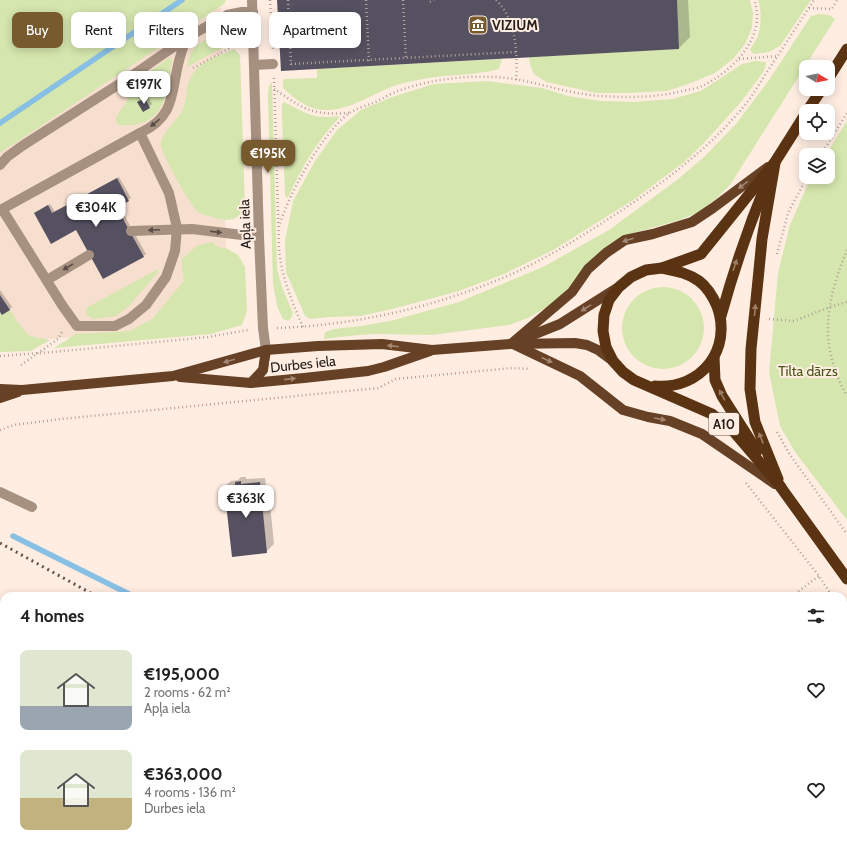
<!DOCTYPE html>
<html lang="en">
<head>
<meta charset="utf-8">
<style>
	body { margin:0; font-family:Cabin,sans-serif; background:#f2f2f2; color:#222; height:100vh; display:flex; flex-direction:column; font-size:15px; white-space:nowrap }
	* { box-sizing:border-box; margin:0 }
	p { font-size:13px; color:#767676 }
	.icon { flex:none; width:22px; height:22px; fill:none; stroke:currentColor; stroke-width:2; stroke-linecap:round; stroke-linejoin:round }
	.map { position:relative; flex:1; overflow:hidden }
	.sheet { position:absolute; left:0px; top:592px; width:847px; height:256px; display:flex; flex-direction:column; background:#fff; border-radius:12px 12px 0 0; box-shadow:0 2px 10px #0003 }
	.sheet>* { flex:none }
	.top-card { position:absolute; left:12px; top:12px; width:400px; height:36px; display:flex; gap:8px }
	.needle { width:26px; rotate:100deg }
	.buttons { position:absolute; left:799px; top:60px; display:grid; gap:8px }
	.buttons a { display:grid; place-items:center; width:36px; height:36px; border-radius:8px; background:#fff; box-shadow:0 2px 10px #0003; font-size:20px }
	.price { position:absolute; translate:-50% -34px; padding:0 9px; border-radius:8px; background:#fff; color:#222; font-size:13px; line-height:26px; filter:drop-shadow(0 1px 2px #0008) }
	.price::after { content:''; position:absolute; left:50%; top:24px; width:12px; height:9px; margin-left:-6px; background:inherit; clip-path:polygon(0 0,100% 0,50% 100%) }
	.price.on { background:#785a2f; color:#fff }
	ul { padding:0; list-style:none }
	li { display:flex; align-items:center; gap:12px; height:100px; padding:0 20px }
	li span { display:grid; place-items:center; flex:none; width:112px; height:80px; border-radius:8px; color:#555 }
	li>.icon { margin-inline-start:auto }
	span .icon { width:48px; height:48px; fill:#fffc; stroke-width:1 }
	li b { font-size:17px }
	h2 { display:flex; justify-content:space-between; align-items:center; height:48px; padding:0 20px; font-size:17px }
	.chip { padding:0 14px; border-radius:8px; background:#fff; box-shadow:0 2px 10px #0003; font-size:14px; line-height:36px }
	.chip.on { background:#785a2f; color:#fff }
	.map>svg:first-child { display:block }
</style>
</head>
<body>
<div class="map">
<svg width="847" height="848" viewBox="0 0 847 848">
	<rect width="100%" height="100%" fill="#ffede2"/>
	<g fill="#f7dfcf">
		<path d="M220 0 228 324 0 343V135Z"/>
		<path d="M4 609V844H663L660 848H0V612Z"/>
	</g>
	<g fill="#d5e6ae">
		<path d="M0 0H226L224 4 0 153Z"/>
		<path d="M677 0H750L753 13 752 28 745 44 734 58 715 73 691 83 667 91 628 93H596L546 82 534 74 530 65 529 57 679 49Z"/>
		<path d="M758 0H811L780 46 769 52 754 54 750 50C752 45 756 41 758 36 761 25 762 10 758 0Z"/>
		<path d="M819 14 829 15 835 19 730 185 718 197 701 211 680 220 626 235 611 243 595 257 567 291 549 306 528 318 509 325 432 335 375 334 348 336 324 339 325 332 334 329 361 326 394 320 459 302 543 267 609 230 677 180 704 157 736 124 769 80 811 16Z"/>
		<path d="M221 29 231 31 237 33V41L214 52 187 67 190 54 197 45Z"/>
		<path d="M234 49 240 55 245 207C237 224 224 221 209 216 205 215 200 214 197 211 190 205 161 153 161 145 161 132 178 121 183 109 186 101 186 93 188 85 193 63 216 57 234 49Z"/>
		<path d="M169 58 172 60C166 95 165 129 119 125L116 122V117L145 75Z"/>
		<path d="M502 59 499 69C474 76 448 74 423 79 413 81 401 83 391 87 364 98 332 122 302 103 295 99 289 93 283 88V81L285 79 317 78V69Z"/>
		<path d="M755 61 766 62 765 68 762 74 741 102 703 144 683 163 633 200 555 249 504 274 459 291 396 308 361 316 330 317 310 319 305 316 286 272 285 241 293 201 315 161 337 130 361 110 392 97 434 84 487 81 542 88 568 96 601 101 634 102 672 99 701 91 742 64Z"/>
		<path d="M272 82 277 269 282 287 293 313 291 318 288 321 283 319 277 306 273 284 268 95 269 86Z"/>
		<path d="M284 102C304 112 313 120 338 116L339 118C317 141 301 168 288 198H287L285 196 282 115V104Z"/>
		<path d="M847 121V520L795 452 780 426 769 372 778 273 790 225 807 186 812 177H828V155H826Z"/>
		<path d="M214 242 215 246 228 249 238 255 245 267 247 311 242 325 211 334 54 348 76 334 130 331 152 319 184 281 181 260 198 245Z"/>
		<path d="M158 269V272L129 306 116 316 93 319 88 316 85 312 88 307Z"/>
		<circle cx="663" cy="328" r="41"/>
		<path d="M10 310 18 323 29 336 50 340 31 351 0 352V312L2 315Z"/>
	</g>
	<path fill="#88bfe4" d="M847 681V848H660L663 844H843V686Z"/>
	<g fill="#0003">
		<path d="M278 0H688L690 37 679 48Z"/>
		<path d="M148 96 152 104 143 111 138 102Z"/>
		<path d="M119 177 131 198 119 206 146 254 143 256 35 213 50 204 55 212Z"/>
		<path d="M0 290 12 307 9 310H0Z"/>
		<path d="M241 477H246V479L265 478 267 494H269L274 544 266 552 225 486 231 481 238 480Z"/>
	</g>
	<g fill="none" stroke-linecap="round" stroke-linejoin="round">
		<g stroke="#88bfe4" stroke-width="5.5">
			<path d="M0 123 182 0"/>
			<path d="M13 536 133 596"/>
		</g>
	</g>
	<g fill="#565160">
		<path d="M277 0H677L679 49 281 71Z"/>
		<path d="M145 98 150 108 143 112 137 102Z"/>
		<path d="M117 178 129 201 117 208 144 257 103 279 76 230 51 244 34 213 48 205 52 213Z"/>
		<path d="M0 295 10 310 2 315 0 312Z"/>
		<path d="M241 481V484L260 482 267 553 232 557 224 486 235 485V482Z"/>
	</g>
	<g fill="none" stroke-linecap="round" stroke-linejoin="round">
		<g stroke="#b1a39b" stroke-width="2.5" stroke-dasharray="1 3" stroke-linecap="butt">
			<path d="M270 0 273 49"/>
			<path d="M288 0 291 64 516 52"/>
			<path d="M366 0 369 61"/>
			<path d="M403 0 406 59"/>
			<path d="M496 0C516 19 518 53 516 80"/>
			<path d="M430 2 434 0"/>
			<path d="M809 8 832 9 837 0"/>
			<path d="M739 59 778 56"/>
			<path d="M193 68 234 46 240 44"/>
			<path d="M274 78 279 250C282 278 292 302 303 327"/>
			<path d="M274 89C285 96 301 108 313 111 325 114 337 114 349 113"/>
			<path d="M821 155 847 113"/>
			<path d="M279 227C288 195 321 135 348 114 355 109 365 106 373 103 382 99 390 94 398 91 431 79 471 74 507 78 526 80 544 86 563 90 584 95 605 97 627 97 648 97 667 95 687 90 692 89 698 88 702 86 732 72 768 36 754 0"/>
			<path d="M847 250C837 274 828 302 828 328 827 349 836 378 847 396"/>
			<path d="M777 254 788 213 807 177"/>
			<path d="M769 319 794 321 830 307 847 302"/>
			<path d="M277 328C359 325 440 306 514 273 553 255 590 231 625 208 670 178 715 143 749 100 756 90 762 79 769 69 784 46 799 23 814 0"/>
			<path d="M0 356 53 352 208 337 248 330"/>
			<path d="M21 365 58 339 63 330"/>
			<path d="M0 430 14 425 61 419 378 388 396 379 512 368 530 369"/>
			<path d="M777 432 790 455 847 534"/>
			<path d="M746 483 819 576 832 596"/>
			<path d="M792 596 819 576"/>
			<path d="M843 611 847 616"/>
		</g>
		<g stroke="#a69080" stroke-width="10">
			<path d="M254 65 273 64"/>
			<path d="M140 133 169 193 177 228 175 251 166 277 146 305 129 319 115 326H77L62 305 2 209Z"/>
			<path d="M140 133C179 115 170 87 181 54 182 48 186 42 188 37"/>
			<path d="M0 165 7 157 22 146 127 79 188 37 227 15 242 12H253"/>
			<path d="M131 231 192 229 259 237"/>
			<path d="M47 280 89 255"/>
		</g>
		<g stroke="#a69080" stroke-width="10">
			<path d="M252 0 259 237 263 328 266 350"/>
			<path d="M0 492 32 507"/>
			<path d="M0 644 4 650"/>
		</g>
		<g stroke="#664125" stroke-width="10">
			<path d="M520 340 560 324 617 288"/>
			<path d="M511 344 572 292 588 269 606 253 625 240 653 234 692 222 713 208 768 167"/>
			<path d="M515 345 580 376 623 410 648 417 670 421 702 434 775 484"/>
			<path d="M180 377 251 383 304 378 368 371 384 367 430 351"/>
			<path d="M251 383 263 370 266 350"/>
			<path d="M0 389 22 390 173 376 266 350 318 346 382 344 432 350 511 344 575 343 587 345 598 350 613 361"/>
			<path d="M0 398 18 392"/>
		</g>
		<g stroke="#5a3312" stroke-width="11">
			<path d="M828 79 847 49"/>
			<path d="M807 111 822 89"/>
			<path d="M775 163 762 239 758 280 751 349 750 389 755 422 778 479"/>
			<path d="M721 316C734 269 749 225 768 179"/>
			<path d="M714 357 715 380 722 396 757 451"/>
			<path d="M655 386C701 390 733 349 717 306 713 297 707 287 699 281 688 273 676 271 662 268"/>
			<path d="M777 482 847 579"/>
			<path d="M781 487 734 432 712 414 634 380 623 372 613 361 606 347 603 331 604 315 609 300 619 287 631 277 646 270 662 268 701 254 775 162 806 113"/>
		</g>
		<g stroke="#5f5650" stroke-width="3" stroke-dasharray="2 4" stroke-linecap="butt">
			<path d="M0 543 96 596"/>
			<path d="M843 611 847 608"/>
			<path d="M843 627 847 625"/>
			<path d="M843 656 847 653"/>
			<path d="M0 847 4 844"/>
			<path d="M636 848 639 844"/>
		</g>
	</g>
	<defs><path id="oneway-solid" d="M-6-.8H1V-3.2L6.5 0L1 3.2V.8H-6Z"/></defs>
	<g fill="#5a4d45">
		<use href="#oneway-solid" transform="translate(155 123) rotate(141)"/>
		<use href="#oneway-solid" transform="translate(154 230) rotate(177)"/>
		<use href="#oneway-solid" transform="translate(216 232) rotate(7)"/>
		<use href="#oneway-solid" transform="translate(68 267) rotate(149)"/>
	</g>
	<g fill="#a38671">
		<use href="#oneway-solid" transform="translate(743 185) rotate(143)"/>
		<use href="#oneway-solid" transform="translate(628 240) rotate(162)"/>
		<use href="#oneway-solid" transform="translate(586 308) rotate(148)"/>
		<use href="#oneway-solid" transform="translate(393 346) rotate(-173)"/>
		<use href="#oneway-solid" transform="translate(547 360) rotate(24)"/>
		<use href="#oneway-solid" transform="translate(229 361) rotate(164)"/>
		<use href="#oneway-solid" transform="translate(290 379) rotate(-6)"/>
		<use href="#oneway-solid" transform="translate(660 419) rotate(10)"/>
	</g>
	<g fill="#9c7d65">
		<use href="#oneway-solid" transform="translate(735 265) rotate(-72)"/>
		<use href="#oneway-solid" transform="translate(755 310) rotate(-85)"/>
		<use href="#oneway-solid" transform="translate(722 395) rotate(-118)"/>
		<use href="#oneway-solid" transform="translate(761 438) rotate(-111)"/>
	</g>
	<defs>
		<g id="museum-square" transform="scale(1)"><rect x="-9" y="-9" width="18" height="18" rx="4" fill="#785a2f" stroke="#ffede2"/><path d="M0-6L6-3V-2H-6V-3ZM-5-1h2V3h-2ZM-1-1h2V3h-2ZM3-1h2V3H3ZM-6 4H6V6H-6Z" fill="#fff"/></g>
	</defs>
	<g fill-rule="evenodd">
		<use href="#museum-square" x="478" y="25"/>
	</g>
	<g text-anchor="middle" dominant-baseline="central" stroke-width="4" stroke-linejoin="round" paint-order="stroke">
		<rect fill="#ffede2" stroke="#685e58" stroke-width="1" x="709" y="413" width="30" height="22" rx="3"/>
		<g font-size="13" font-weight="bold" fill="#27211d">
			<text x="724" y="424">A10</text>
		</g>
		<g font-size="14" font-weight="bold" fill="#27211d" stroke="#ffede2" text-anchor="start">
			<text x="492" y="25">VIZIUM</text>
		</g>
		<g font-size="14" fill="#27211d" stroke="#ffede2">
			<text transform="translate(245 224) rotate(-92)">Apļa iela</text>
			<text transform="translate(303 364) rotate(-6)">Durbes iela</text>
		</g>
		<g font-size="14" fill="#475518" stroke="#ffede2">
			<text x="808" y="371">Tilta dārzs</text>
		</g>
	</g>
</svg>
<div class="buttons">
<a><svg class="needle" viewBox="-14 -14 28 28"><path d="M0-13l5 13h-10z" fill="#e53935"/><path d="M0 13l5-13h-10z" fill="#767676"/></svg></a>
<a><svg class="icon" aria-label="locate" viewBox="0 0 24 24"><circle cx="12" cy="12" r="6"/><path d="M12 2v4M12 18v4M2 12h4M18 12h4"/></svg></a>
<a><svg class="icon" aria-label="layers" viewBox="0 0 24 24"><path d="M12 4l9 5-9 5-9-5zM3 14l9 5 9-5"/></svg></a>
</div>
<b class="price" style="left:144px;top:105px">€197K</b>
<b class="price on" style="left:268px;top:174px">€195K</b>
<b class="price" style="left:96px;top:228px">€304K</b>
<b class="price" style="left:246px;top:519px">€363K</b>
<div class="top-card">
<a class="chip on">Buy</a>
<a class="chip">Rent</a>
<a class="chip">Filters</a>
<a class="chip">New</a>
<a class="chip">Apartment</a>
</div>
<section class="sheet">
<h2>4 homes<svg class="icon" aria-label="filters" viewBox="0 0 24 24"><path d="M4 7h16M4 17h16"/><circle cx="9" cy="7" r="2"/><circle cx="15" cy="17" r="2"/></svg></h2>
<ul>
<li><span style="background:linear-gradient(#dfe7d0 70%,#9aa5b1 0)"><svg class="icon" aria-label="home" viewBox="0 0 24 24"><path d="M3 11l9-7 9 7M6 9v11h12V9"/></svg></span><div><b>€195,000</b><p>2 rooms · 62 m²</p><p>Apļa iela</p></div><svg class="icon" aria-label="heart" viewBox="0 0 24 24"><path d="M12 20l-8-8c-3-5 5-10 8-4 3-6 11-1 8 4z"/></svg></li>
<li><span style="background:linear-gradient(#dfe7d0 60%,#c2b280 0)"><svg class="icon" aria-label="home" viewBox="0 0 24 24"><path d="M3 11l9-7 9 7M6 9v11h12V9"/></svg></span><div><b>€363,000</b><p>4 rooms · 136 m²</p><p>Durbes iela</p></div><svg class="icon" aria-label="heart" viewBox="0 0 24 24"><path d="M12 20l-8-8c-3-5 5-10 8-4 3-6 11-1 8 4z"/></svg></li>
</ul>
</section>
</div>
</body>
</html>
